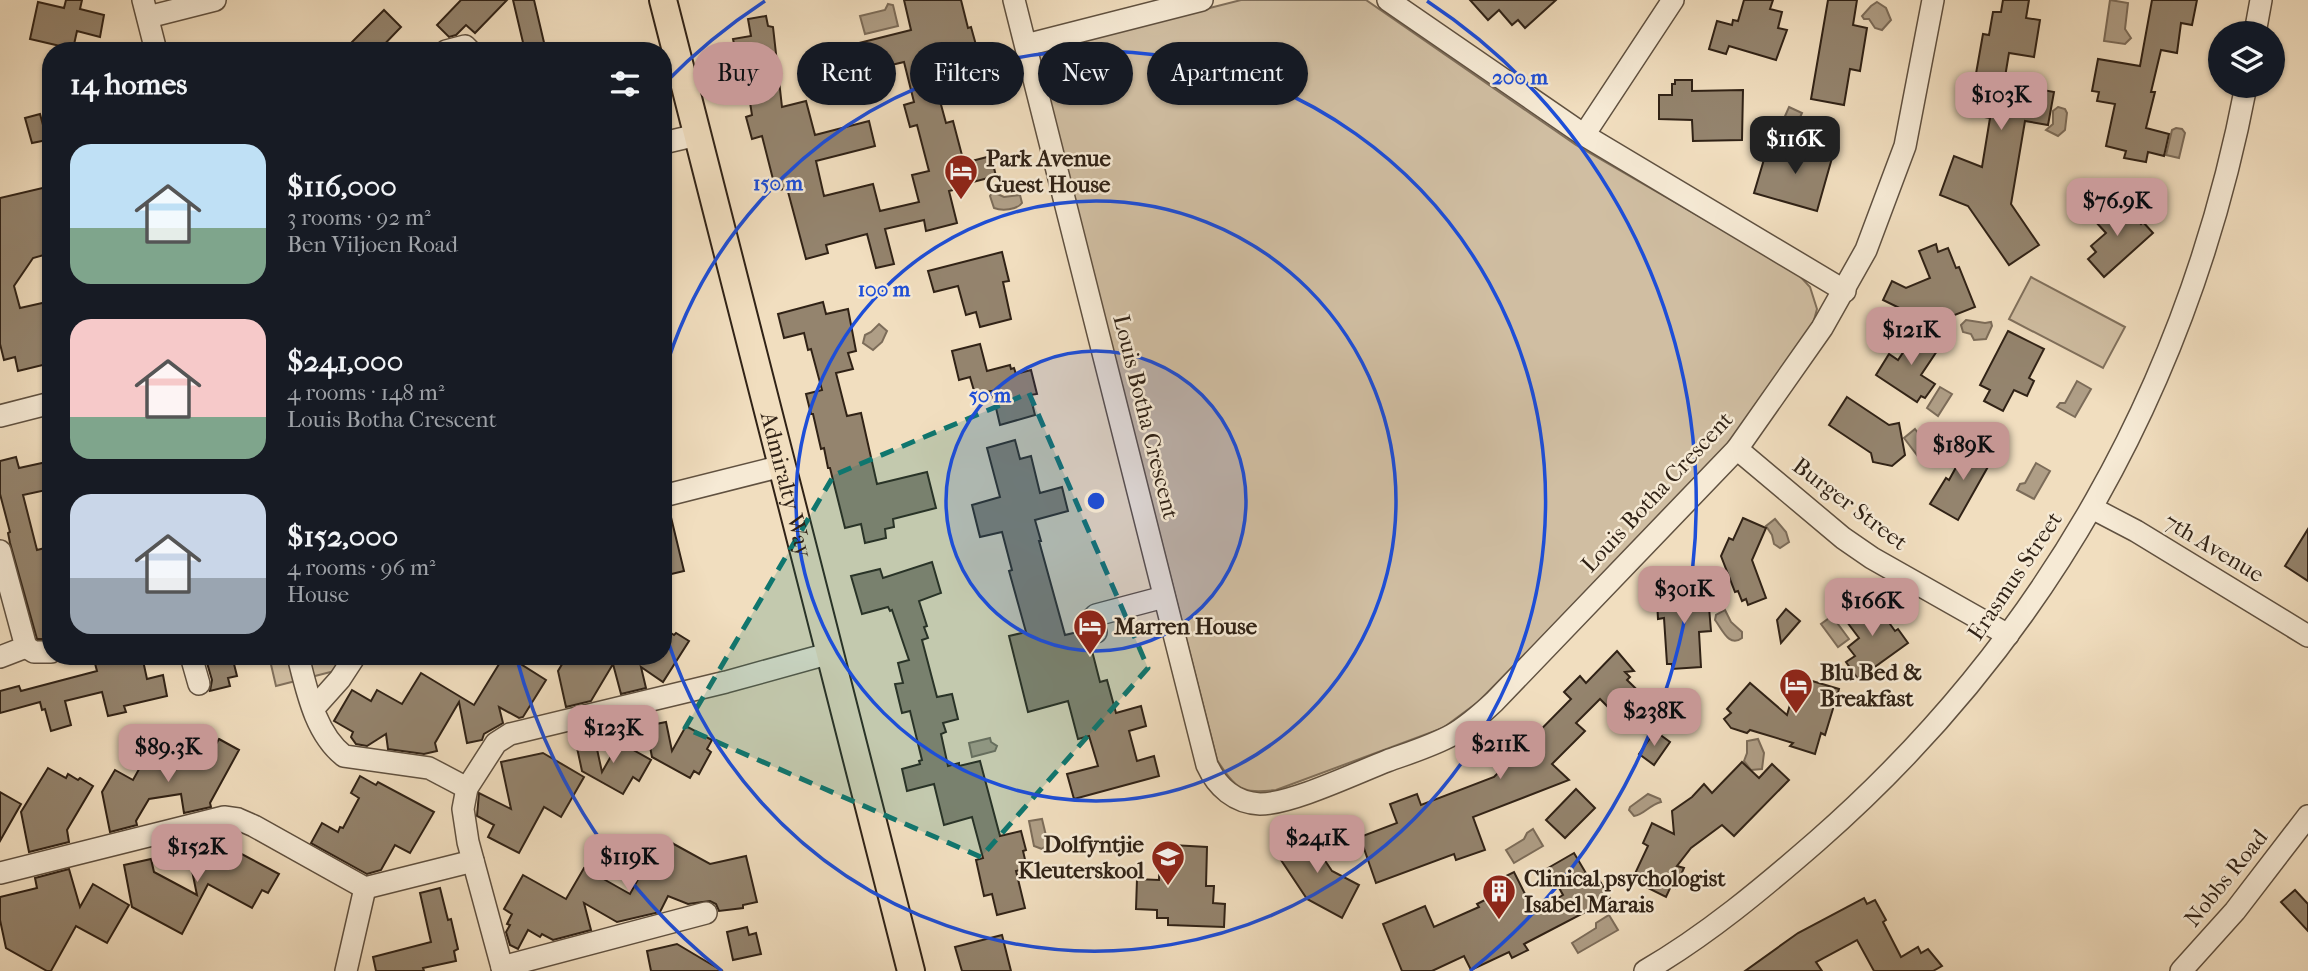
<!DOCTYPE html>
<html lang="en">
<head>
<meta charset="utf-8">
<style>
	body { margin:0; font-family:"IM FELL French Canon",serif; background:#242831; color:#f1f3f6; height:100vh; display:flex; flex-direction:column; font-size:26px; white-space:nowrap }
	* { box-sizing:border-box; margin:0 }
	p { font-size:23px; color:#9ea1a6 }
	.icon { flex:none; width:38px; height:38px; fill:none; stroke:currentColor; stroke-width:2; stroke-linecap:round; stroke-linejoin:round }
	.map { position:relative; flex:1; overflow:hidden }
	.panel { position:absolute; left:42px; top:42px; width:630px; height:623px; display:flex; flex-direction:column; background:#171b24; border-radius:28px; box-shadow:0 2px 5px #0004 }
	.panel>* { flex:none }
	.top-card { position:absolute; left:693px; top:42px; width:665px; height:63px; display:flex; gap:14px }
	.tools { position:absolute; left:2208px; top:21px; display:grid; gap:14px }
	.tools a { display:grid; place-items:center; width:77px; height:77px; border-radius:50%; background:#171b24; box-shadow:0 2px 5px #0004; font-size:35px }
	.price { position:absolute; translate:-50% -60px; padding:0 16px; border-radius:14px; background:#c59692; color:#111; font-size:23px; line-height:46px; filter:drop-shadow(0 2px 4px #0008) }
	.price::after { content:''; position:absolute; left:50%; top:42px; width:21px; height:16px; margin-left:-10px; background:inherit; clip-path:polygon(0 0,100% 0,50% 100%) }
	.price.active { background:#222; color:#fff }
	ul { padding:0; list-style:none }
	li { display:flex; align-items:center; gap:21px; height:175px; padding:0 28px }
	li span { display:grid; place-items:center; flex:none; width:196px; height:140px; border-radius:21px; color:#555 }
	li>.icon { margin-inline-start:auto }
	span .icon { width:84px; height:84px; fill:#fffc; stroke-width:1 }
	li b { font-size:30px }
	h2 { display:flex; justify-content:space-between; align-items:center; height:84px; padding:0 28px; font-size:30px }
	.chip { padding:0 24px; border-radius:32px; background:#171b24; box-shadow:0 2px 5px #0004; font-size:24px; line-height:63px }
	.chip.active { background:#c59692; color:#111 }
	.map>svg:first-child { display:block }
</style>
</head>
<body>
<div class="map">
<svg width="2308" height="971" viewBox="0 0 2308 971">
	<rect width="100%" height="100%" fill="#f1debf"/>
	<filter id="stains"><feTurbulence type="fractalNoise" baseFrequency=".00286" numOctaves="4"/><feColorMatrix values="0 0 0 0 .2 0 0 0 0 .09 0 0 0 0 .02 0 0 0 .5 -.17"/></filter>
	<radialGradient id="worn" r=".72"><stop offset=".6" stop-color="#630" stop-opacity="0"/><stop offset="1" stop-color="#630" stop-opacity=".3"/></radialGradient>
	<g fill="#d0bea2" stroke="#80705c" stroke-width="2">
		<path d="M1241 0H1366L1576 145 1797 273 1810 287 1817 309 1811 331 1735 442 1478 702 1443 728 1276 790C1241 794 1236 789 1217 760L1037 52Z"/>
		<path d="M2031 277 2125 327 2103 368 2009 319Z"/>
		<path d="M269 656H393L276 686Z"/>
	</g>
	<g fill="#af9e86" stroke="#7c6c59" stroke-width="2">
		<path d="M2110 0 2128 3 2125 29 2131 38 2125 44 2104 41Z"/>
		<path d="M1877 2 1886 8 1891 20 1882 30 1875 28 1869 19H1864L1862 16 1871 6Z"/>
		<path d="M888 4 893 5 898 26 865 34 860 16 885 10Z"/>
		<path d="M1789 107 1802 113 1791 138 1778 132Z"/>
		<path d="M2058 107 2065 109 2067 113 2065 130 2058 136 2046 130 2053 124V111Z"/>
		<path d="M2176 128 2182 129 2185 133 2179 158 2166 155 2172 130Z"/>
		<path d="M993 192 1004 197 1020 195 1022 203C1017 210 1002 211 994 208L990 196Z"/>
		<path d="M1966 320 1985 323 1991 322 1992 326 1986 339 1974 340 1971 334 1963 332 1961 325Z"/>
		<path d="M879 324 887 331 882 342 873 350 863 343 865 335 871 332Z"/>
		<path d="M2077 381 2091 389 2075 417 2057 407 2060 403H2065Z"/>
		<path d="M1940 387 1952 394 1938 416 1927 408Z"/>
		<path d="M1915 429 1931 450 1920 459 1904 438Z"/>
		<path d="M2036 463 2050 471 2034 499 2017 490 2020 484 2025 483Z"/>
		<path d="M1775 519 1786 532 1789 542 1780 548 1774 544 1772 535 1766 526Z"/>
		<path d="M1725 610 1731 622 1742 632V638C1729 648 1722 629 1715 620L1716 615Z"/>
		<path d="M1832 616 1849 639 1838 647 1821 624Z"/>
		<path d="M990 738 991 742 997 746 995 751 972 757 969 743Z"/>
		<path d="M1758 739 1764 753 1762 769 1751 770 1744 761 1747 753V741Z"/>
		<path d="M1648 794 1660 799 1661 802C1649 805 1644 815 1634 816L1629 810 1630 807Z"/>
		<path d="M1042 819 1048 844 1042 849 1034 846 1029 821Z"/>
		<path d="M1533 829 1543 846 1514 863 1506 850 1524 839 1527 833Z"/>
		<path d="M1609 915 1618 930 1578 953 1572 943 1596 928V923Z"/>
	</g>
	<g fill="#94846e" stroke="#302216" stroke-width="2">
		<path d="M66 0H82L80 9 104 15 100 37 77 31 73 49 30 39 38 2 64 8Z"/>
		<path d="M461 0H507L475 33 466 25 456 35 449 37 437 25Z"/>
		<path d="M513 0H534L546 51H525Z"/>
		<path d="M904 0H961L968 28 971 27 976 45 936 55 945 88 937 90 946 123 953 121 964 163 991 156 996 176 969 183 970 186 949 191 957 223 926 231 924 220 885 229 894 264 876 268 867 234 826 245 828 253 806 259 787 188 776 191 762 136 752 139 746 117 752 115 745 70 740 72 733 39 751 36 748 19 766 16 768 26 773 27 782 107 806 101 815 135 869 121 875 146 816 161 824 196 873 184 880 211 919 202 912 175 929 171 917 125 910 127 904 105 914 102 904 62 862 72 855 44 911 30Z"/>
		<path d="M1470 0H1556L1525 28 1518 20 1512 25 1499 10 1488 20Z"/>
		<path d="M1744 0H1773L1770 9 1782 12 1778 28 1787 30 1776 60 1729 46 1726 54 1709 49 1717 21 1732 25 1733 20 1738 21Z"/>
		<path d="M1828 0H1857L1853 25 1867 28 1860 71 1850 69 1844 105 1811 99Z"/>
		<path d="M2003 0H2029L2026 18 2040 20 2034 57 2009 53 2004 83 2054 92 2048 125 2025 121 2011 204 2039 245 2009 265 1968 206 1940 195 1954 156 1982 167 1990 118 1967 114 1972 85H1974L1983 34 1989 35 1993 12H2001Z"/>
		<path d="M2152 0H2197L2192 25 2181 23 2177 53 2161 50 2151 92H2155L2146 128 2169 134 2164 156 2148 152 2146 162 2124 158 2126 151 2106 146 2115 104 2097 101 2099 92 2092 91 2098 59 2140 66Z"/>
		<path d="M384 10 401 27 378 51H359L351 43Z"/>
		<path d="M1675 80H1692V91L1743 90 1742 140 1693 141 1692 120 1659 119V95H1672V84H1675Z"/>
		<path d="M40 114 47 140 32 143 25 118Z"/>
		<path d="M1805 143 1834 151 1817 211 1754 193 1768 146 1802 155Z"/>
		<path d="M51 186V253L33 258 14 286 20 308 51 301V363L18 371 15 357 4 360 0 344V198Z"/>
		<path d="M2119 200 2141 224 2143 222 2153 233 2104 277 2088 259 2096 252 2091 246 2106 233 2095 221Z"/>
		<path d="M1936 244 1938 252 1948 248 1956 268 1959 267 1975 307 1932 324 1883 300 1892 281 1906 288 1930 278 1919 251Z"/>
		<path d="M1002 252 1009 281 1003 282 1011 319 980 327 976 312 966 315 958 286 934 292 928 271Z"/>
		<path d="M823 302 826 314 848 309 856 351 848 353 853 369 836 373 847 416 861 413 877 484 927 472 936 508 893 519 894 527 885 529 886 538 865 543 861 524 845 528 830 468H828L824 448 821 449 813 414H811L806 394 822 390 811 349 808 350 804 333 784 338 778 314Z"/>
		<path d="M1918 330 1941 345 1921 375 1935 384 1925 398 1921 396 1917 402 1876 375 1889 354 1898 360Z"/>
		<path d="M2008 331 2044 349 2029 378 2034 381 2027 396 2014 390 2003 411 1984 401 1990 390 1980 385Z"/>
		<path d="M980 344 987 371 1010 365 1011 369 1014 368 1016 374 1031 370 1037 394 1030 395 1035 415 1000 425 992 391 975 394 970 377 959 380 952 351Z"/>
		<path d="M1847 397 1889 425 1899 423 1905 455 1892 466 1873 462 1871 453 1829 425Z"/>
		<path d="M1015 440 1020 459 1031 456 1040 493 1062 487 1068 511 1035 520 1041 541H1039L1065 635 1082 631 1086 640 1090 643 1100 682 1107 680 1116 713 1141 706 1146 726 1129 731 1137 761 1154 756 1159 776 1074 799 1067 774 1098 766 1089 736 1078 739 1068 701 1028 712 1009 636 1026 632 1009 571 1012 570 1002 532 980 537 972 505 1000 497 987 448Z"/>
		<path d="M1970 442 1994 456 1958 520 1930 504 1946 478 1949 480Z"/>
		<path d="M16 457 19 468 51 461V489L23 495 37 550 45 548 51 571V639H37L10 543 8 533 10 532 0 494V461Z"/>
		<path d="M669 509 684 571 663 576V510Z"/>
		<path d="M1743 518 1766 528 1752 560 1766 598 1748 605 1746 599 1742 601 1738 591 1735 592 1721 556 1729 538 1733 540Z"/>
		<path d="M2308 529V581L2285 566Z"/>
		<path d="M932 562 941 593 919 601 927 626 924 627 928 638 922 640 937 697 952 694 958 719 943 723 946 732 941 734 948 766 959 763V766L980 761 1000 836 1021 831 1026 850 1023 851 1027 868 1016 871 1025 908 997 915 992 894 984 896 976 860 983 858 972 817 944 825 934 784 907 791 902 769 920 764 919 761 922 760 910 711 902 713 895 684 903 683 898 663 909 660 892 610 890 611 888 607 862 614 851 576 880 569 883 578Z"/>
		<path d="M1696 588V596L1708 595 1711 631 1699 632 1701 667 1672 669V664H1667L1664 618 1658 619 1657 599 1670 598V590Z"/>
		<path d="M1870 596 1895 631 1898 629 1908 643 1858 679 1846 662 1855 656 1848 647 1859 638 1844 618 1850 614 1848 612Z"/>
		<path d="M1786 609 1800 621 1781 643 1777 620Z"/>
		<path d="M663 628 674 635 676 633 689 641 663 682 641 667 646 688 621 694 613 664 591 701 566 707 558 671 567 656H663Z"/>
		<path d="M1617 651 1634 671 1625 672 1630 677 1627 680 1665 717 1650 731 1629 710 1620 719 1600 699 1576 723 1585 731 1552 764 1569 780 1473 817 1485 850 1456 860 1454 854 1376 883 1360 837 1397 823 1390 804 1417 794 1421 805 1494 777 1571 699 1564 692 1580 676 1586 683Z"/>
		<path d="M93 656H142L147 679 163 675 167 696 124 706 126 712 108 716 102 692 65 701 71 725 51 731 45 709 42 710 40 702 0 713V691L19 686 21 691 97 671Z"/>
		<path d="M205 656H232L237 676 228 678 230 686 210 691 212 680Z"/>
		<path d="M504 656H508L546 680 523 717 519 718 499 707 503 723 484 734 482 740 467 743 459 702 435 743 437 751 424 754 388 749 386 734 367 746 356 744 351 737 353 732 334 721 352 690 371 701 377 690 402 704 421 673 474 705Z"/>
		<path d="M1802 678 1839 689 1825 735 1821 733 1815 754 1790 746 1793 743 1750 730 1747 733 1731 728 1724 719 1731 713 1727 709 1750 683 1787 715 1794 691 1798 693Z"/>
		<path d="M666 722 672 751 686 726 712 740 707 749 711 752 699 774 694 771 690 778 652 757 646 726Z"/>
		<path d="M1655 731 1670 742 1654 765 1639 754Z"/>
		<path d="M219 739 239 750 210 803 211 807 184 813 181 794 149 799 136 821 137 825 110 832 102 792 115 770 133 780 148 753 176 769 189 744 209 756Z"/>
		<path d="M595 740 602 772 619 742 651 760 639 781 633 777 623 794 582 771 576 743Z"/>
		<path d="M543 753 584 777 561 817 544 807 519 853 488 837 494 825 477 816 479 793 511 809 501 762Z"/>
		<path d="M1742 762 1759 778 1772 764 1789 780 1734 836 1722 825 1691 848 1677 866 1684 868 1675 888 1671 886 1666 897 1632 880 1648 846 1643 843 1652 823 1674 834 1672 811 1692 797 1704 784 1712 793Z"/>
		<path d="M48 768 66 778 68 774 78 780 80 778 93 786 67 830 69 842 29 852 21 812Z"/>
		<path d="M360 776 376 785 378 782 434 812 410 853 395 845 381 870 367 874 311 843 322 823 338 832 340 827 343 828 359 798 351 793Z"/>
		<path d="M1576 789 1595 808 1565 838 1546 820Z"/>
		<path d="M0 792 21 804 0 841Z"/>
		<path d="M1297 825 1306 838 1309 837 1332 871 1359 885 1342 918 1307 899 1279 857 1292 848 1283 834Z"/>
		<path d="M661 837 710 864 746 856 757 902 743 905V908L719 911 716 904 710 901 688 904 668 896 660 912 617 922 584 903 591 930 553 940 542 934 540 937 528 930 518 949 510 945 506 932 510 925 507 924 512 914 504 909 523 875 566 899 584 868 630 894Z"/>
		<path d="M221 844 222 848 233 846 234 850 279 874 268 893 262 890 252 908 208 884 182 934 132 907 124 865 151 859 154 872 197 895 188 851Z"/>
		<path d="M1172 845 1207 847 1206 886H1214L1213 903 1225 904 1224 927 1168 925V918H1157V910L1136 909 1137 879 1159 880 1160 847 1172 848Z"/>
		<path d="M1574 853 1590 880 1597 876 1612 902 1593 913 1591 909 1524 944 1528 950 1512 958 1509 952 1471 970 1464 956 1432 971H1402L1383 924 1425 906 1434 927 1479 907 1477 904 1499 893 1494 882 1514 872 1534 912 1563 895 1548 868Z"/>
		<path d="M69 869 80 907 93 884 129 905 107 943 76 926 51 971H47L6 948 0 920V897L37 888 35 878Z"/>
		<path d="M440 888 448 920 451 919 458 949 454 951 456 961 423 968 424 971H376L373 957 431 942 420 893Z"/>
		<path d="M2295 890 2308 904V931L2281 902Z"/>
		<path d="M1864 898 1867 904 1875 900 1886 920 1883 922 1901 957 1918 947 1921 953 1928 949 1942 966 1933 971H1874L1857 940 1816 962 1822 971H1745L1798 933Z"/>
		<path d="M747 927 749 935 756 933 761 954 733 960 727 932Z"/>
		<path d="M1002 935 1011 971H962L955 947Z"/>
		<path d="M677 944 719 969 722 971H651L647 951Z"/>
	</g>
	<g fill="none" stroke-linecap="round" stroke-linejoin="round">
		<g stroke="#605140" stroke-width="24">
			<g id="minor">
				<path d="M143 0 156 51"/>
				<path d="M1014 0 1207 765C1217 787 1235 803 1260 804 1291 804 1356 773 1387 761 1409 753 1432 746 1452 735 1468 726 1481 714 1494 702L1737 449 1822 328 1866 250 1905 146 1933 0"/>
				<path d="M1388 0 1584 135 1845 291"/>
				<path d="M148 17 215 0"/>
				<path d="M2255 33 2261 0"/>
				<path d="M1026 45 1202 0"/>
				<path d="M446 51 465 46 470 51"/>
				<path d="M1584 135 1673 0"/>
				<path d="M663 143 697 135"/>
				<path d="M0 416 51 403"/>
				<path d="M1737 449 1843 538 1872 558 2008 635"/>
				<path d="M663 496 782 466"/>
				<path d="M2092 508 2136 531 2308 636"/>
				<path d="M0 551 26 647 0 657"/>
				<path d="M1096 632 1093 618 1096 615 1164 597"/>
				<path d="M26 647 34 652H51"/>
				<path d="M191 656 199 684"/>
				<path d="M298 656C307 691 315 733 344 756L429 768 467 788"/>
				<path d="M314 708 340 679 355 656"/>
				<path d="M0 873 224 817 238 819 254 826 365 888 473 861"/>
				<path d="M502 967 706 913"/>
				<path d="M346 971 365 888"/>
				<path d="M503 971 468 842 463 809 467 788 496 743 510 734 726 682 831 653"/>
				<path d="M1645 971C1707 935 1763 888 1817 841 2045 641 2189 384 2246 86"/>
				<path d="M2181 971 2235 911 2308 816"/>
			</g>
		</g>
		<g stroke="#302216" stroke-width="30">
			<g id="major">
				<path id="s1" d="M663 0 911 971"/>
			</g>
		</g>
		<use href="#minor" stroke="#f6ead5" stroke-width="21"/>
		<use href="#major" stroke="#f1debf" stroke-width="26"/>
	</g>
	<path fill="#0f766e" fill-opacity="0.2" stroke="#0f766e" stroke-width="5" stroke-dasharray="14 9" stroke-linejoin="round" d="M1029 393 1148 668 981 857 685 728 834 475Z"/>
	<circle cx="1096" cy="501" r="150" fill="#1d4ed8" fill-opacity=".12"/>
	<g fill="none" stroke="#1d4ed8" stroke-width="3.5">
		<circle cx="1096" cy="501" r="150"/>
		<circle cx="1096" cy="501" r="300"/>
		<path d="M663 377A450 450 0 1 1 663 625"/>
		<path d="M722 971A600 600 0 0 1 516 656M664 84A600 600 0 0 1 765 1M1427 1A600 600 0 0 1 1470 971"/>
	</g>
	<defs>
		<g id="hotel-pin" transform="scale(1.75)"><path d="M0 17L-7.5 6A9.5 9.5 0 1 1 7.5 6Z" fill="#8f2418" stroke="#f6ead5"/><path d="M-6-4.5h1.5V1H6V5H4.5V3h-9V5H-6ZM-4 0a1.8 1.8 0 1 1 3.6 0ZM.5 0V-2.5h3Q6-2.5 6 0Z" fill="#fff"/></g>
		<g id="school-pin" transform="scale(1.75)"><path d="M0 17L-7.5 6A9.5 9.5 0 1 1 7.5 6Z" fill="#8f2418" stroke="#f6ead5"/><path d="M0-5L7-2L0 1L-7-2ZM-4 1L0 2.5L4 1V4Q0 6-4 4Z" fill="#fff"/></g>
		<g id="building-pin" transform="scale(1.75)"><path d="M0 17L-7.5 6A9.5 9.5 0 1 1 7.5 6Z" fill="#8f2418" stroke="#f6ead5"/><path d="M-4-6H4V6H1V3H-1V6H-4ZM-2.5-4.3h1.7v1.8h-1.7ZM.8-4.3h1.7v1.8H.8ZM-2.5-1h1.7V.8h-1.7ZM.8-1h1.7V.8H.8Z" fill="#fff"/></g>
	</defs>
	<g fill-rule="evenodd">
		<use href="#hotel-pin" x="961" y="171"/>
		<use href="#hotel-pin" x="1090" y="626"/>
		<use href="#hotel-pin" x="1796" y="685"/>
		<use href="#school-pin" x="1168" y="857"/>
		<use href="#building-pin" x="1499" y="891"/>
	</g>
	<g text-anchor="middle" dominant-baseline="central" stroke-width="5" stroke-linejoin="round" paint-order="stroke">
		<g font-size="23" font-weight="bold" fill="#302216" stroke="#f6ead5" text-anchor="start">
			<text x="986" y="158">Park Avenue<tspan x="986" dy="26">Guest House</tspan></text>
			<text x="1114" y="626">Marren House</text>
			<text x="1820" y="672">Blu Bed &amp;<tspan x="1820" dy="26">Breakfast</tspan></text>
			<text x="1144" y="844" text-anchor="end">Dolfyntjie<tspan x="1144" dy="26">Kleuterskool</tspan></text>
			<text x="1524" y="878">Clinical psychologist<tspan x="1524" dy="26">Isabel Marais</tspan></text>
		</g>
		<g font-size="23" fill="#302216" stroke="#f6ead5">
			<text transform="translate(1146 417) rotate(76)">Louis Botha Crescent</text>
			<text stroke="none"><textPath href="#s1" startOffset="500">Admiralty Way</textPath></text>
			<text transform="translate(1657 492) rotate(-47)">Louis Botha Crescent</text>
			<text transform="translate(1850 504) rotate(37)">Burger Street</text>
			<text transform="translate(2214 548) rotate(31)">7th Avenue</text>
			<text transform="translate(2015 576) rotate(-56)">Erasmus Street</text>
			<text transform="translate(2226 878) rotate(-51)">Nobbs Road</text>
		</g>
	</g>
	<circle cx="1096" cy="501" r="10" fill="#1d4ed8" stroke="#f6ead5" stroke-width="3.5"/>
	<g font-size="21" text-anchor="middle" font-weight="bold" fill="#1d4ed8" stroke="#f6ead5" stroke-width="5" stroke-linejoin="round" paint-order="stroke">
		<text x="1520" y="84">200 m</text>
		<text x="778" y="190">150 m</text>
		<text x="884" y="296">100 m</text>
		<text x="990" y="402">50 m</text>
	</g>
	<rect width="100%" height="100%" filter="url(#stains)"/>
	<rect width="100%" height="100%" fill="url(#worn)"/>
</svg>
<div class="tools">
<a><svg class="icon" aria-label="layers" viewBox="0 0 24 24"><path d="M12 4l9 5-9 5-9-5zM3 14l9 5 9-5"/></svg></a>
</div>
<b class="price" style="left:2001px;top:132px">$103K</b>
<b class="price active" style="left:1795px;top:176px">$116K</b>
<b class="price" style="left:2117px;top:238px">$76.9K</b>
<b class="price" style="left:1911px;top:367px">$121K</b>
<b class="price" style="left:1963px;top:482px">$189K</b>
<b class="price" style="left:1684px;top:626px">$301K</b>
<b class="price" style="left:1872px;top:638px">$166K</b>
<b class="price" style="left:1654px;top:748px">$238K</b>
<b class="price" style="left:613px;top:765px">$123K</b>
<b class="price" style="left:1500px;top:781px">$211K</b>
<b class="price" style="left:168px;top:784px">$89.3K</b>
<b class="price" style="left:1317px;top:875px">$241K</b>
<b class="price" style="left:197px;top:884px">$152K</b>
<b class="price" style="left:629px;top:894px">$119K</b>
<div class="top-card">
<a class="chip active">Buy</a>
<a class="chip">Rent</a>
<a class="chip">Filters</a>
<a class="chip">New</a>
<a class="chip">Apartment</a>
</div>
<section class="panel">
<h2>14 homes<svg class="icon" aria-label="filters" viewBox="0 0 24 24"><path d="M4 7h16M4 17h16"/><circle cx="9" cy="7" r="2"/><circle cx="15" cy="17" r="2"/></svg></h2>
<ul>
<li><span style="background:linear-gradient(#bfe0f5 60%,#7fa58c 0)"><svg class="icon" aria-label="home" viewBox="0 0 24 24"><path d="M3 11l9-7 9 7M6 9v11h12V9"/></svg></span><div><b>$116,000</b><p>3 rooms · 92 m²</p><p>Ben Viljoen Road</p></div></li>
<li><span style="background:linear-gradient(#f6c9c9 70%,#7fa58c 0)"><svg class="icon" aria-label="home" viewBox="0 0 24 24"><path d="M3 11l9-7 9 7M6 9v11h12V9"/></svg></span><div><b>$241,000</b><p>4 rooms · 148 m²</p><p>Louis Botha Crescent</p></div></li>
<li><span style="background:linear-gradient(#c9d6e8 60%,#9aa5b1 0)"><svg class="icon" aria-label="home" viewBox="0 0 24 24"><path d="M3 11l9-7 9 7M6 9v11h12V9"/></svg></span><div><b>$152,000</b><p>4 rooms · 96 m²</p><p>House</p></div></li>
</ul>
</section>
</div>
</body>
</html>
